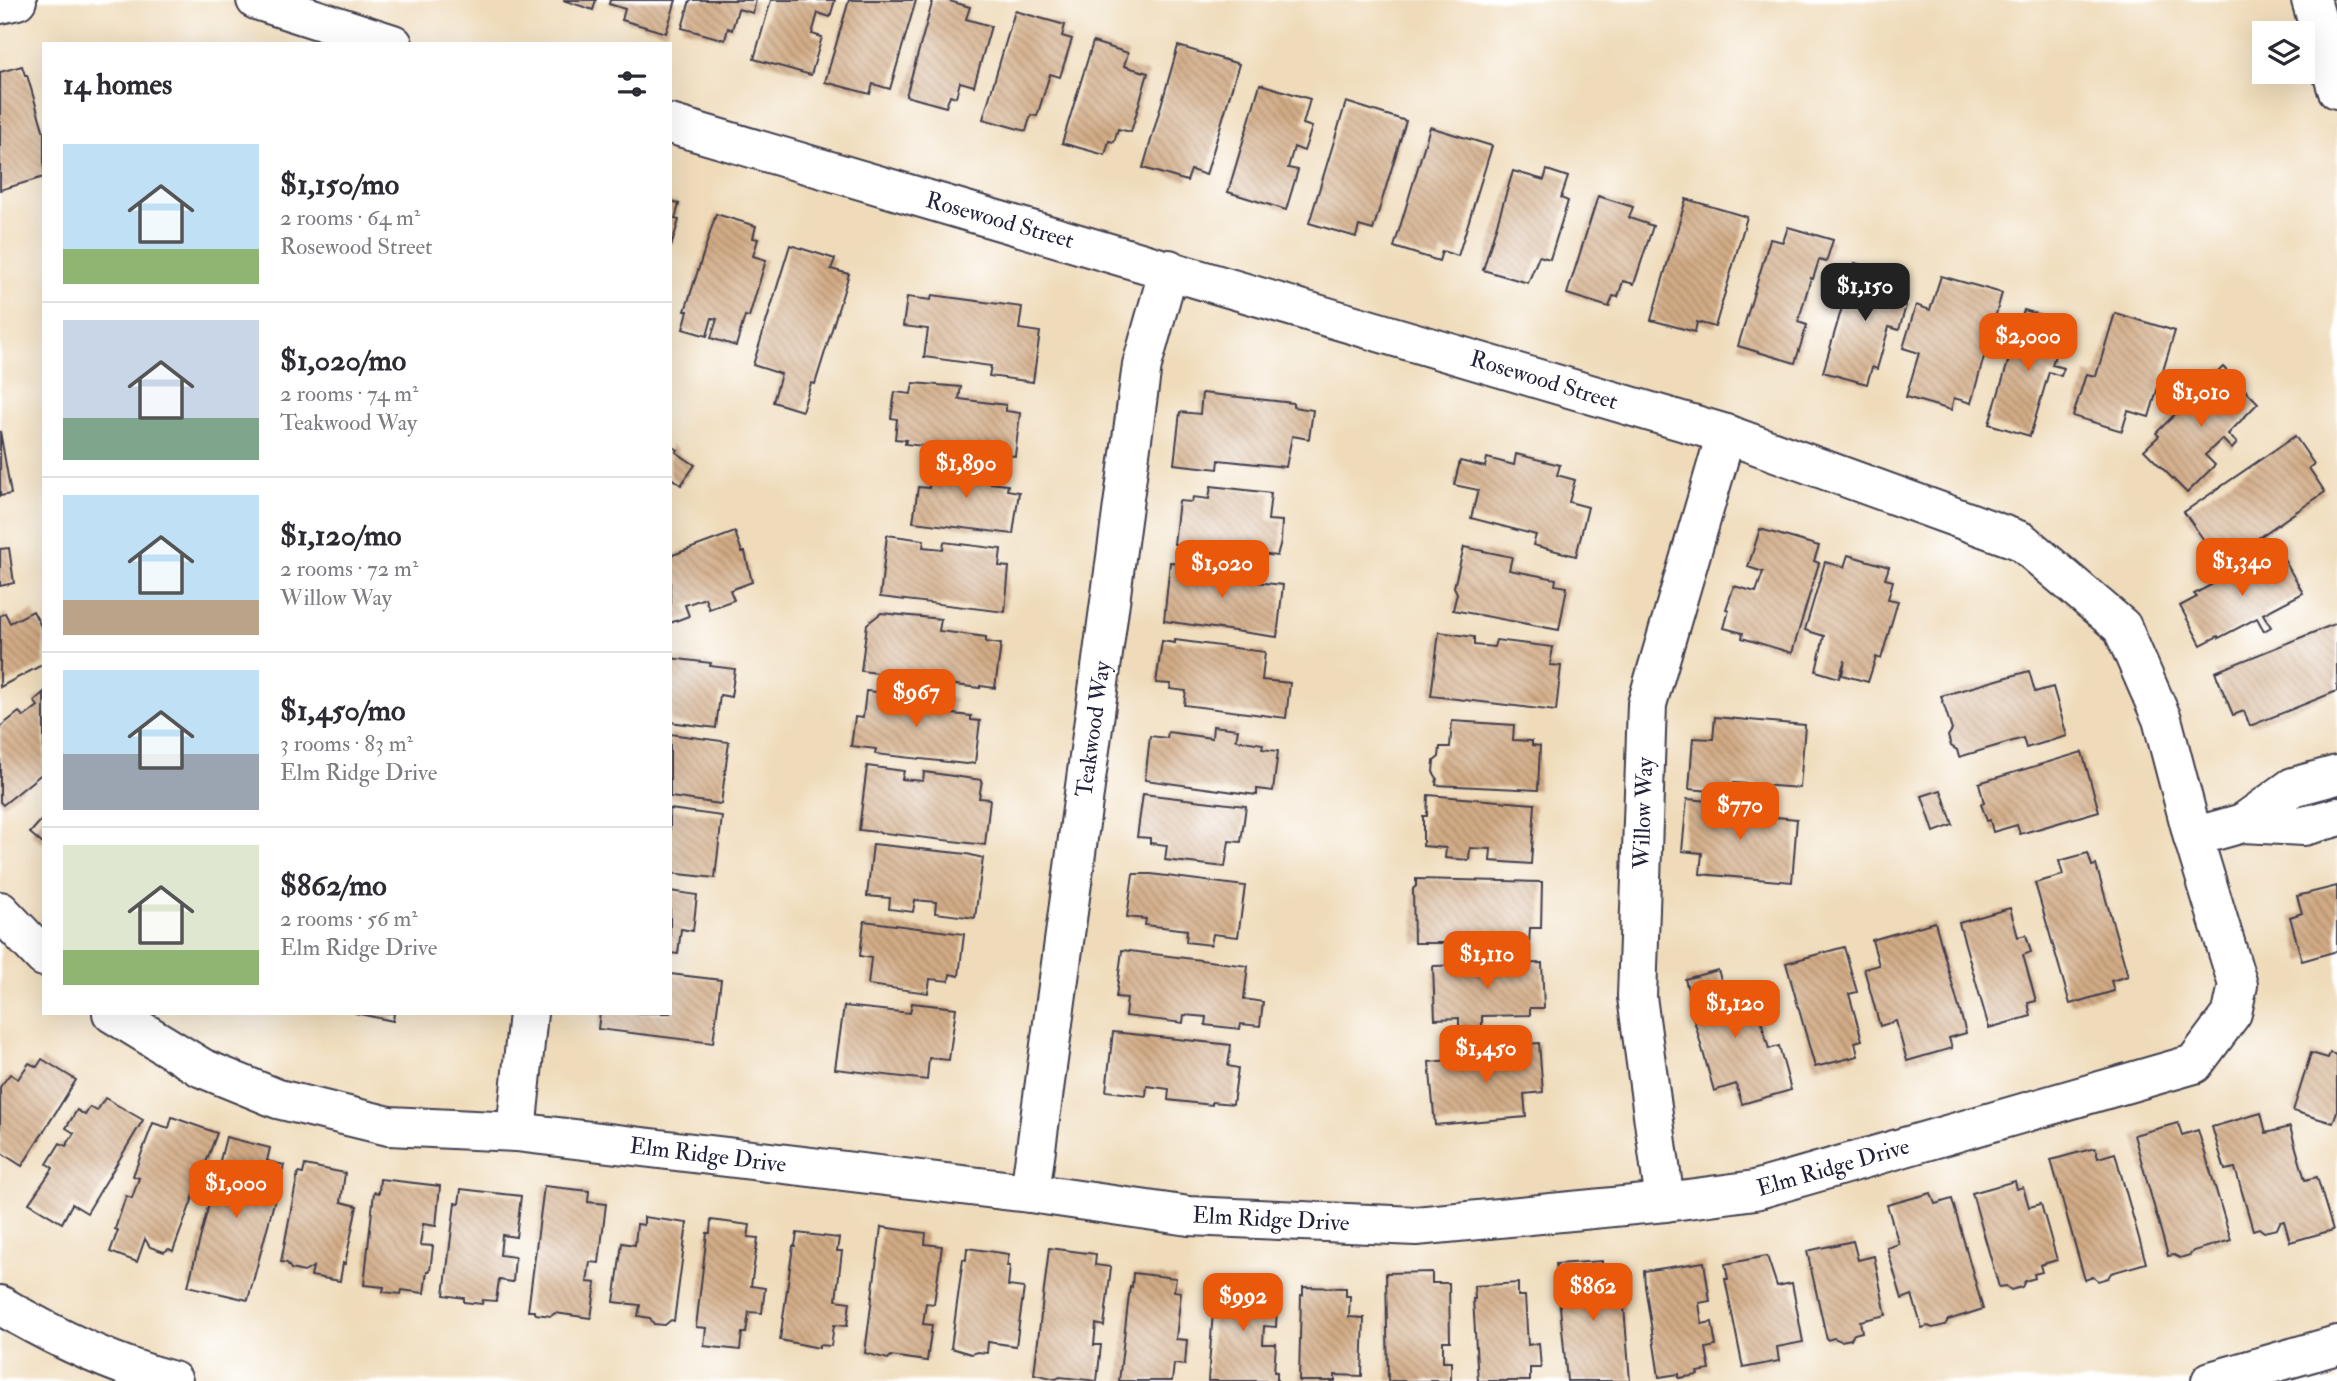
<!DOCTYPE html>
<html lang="en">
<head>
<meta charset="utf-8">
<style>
	body { margin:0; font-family:"IM FELL Double Pica",serif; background:#f2f2f3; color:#2b2b33; height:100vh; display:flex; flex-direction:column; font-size:26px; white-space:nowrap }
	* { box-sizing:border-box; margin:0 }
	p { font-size:23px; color:#7c7c81 }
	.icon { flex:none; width:38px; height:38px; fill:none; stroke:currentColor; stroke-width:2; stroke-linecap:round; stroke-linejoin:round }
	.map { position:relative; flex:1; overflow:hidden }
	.panel { position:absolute; left:42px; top:42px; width:630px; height:973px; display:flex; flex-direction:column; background:#fff; border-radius:0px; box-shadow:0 7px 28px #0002 }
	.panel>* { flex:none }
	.buttons { position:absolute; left:2252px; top:21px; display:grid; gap:14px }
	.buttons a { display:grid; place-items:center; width:63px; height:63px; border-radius:0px; background:#fff; box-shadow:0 7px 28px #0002; font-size:35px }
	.price { position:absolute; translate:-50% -60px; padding:0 16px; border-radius:14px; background:#ea580c; color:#fff; font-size:23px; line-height:46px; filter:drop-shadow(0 2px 4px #0008) }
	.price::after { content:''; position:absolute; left:50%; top:42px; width:21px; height:16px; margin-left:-10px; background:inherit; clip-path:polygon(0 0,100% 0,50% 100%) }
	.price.selected { background:#222; color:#fff }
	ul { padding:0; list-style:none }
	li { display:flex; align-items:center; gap:21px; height:175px; padding:0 21px }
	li+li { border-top:2px solid #e1e1e2 }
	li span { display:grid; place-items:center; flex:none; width:196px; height:140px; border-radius:0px; color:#555 }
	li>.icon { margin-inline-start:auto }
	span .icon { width:84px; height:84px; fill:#fffc; stroke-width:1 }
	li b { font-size:30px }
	h2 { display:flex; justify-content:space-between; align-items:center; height:84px; padding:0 21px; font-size:30px }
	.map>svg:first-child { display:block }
</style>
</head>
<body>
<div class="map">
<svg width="2337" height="1381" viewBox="0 0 2337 1381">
	<defs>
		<pattern id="building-back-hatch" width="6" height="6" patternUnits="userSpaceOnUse" patternTransform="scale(1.75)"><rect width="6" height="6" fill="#d2ab85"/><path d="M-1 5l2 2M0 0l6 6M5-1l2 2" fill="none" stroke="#aa8b6e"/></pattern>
	</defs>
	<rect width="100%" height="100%" fill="#fff"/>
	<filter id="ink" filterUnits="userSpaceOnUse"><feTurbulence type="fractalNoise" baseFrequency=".0143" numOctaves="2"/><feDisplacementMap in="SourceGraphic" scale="14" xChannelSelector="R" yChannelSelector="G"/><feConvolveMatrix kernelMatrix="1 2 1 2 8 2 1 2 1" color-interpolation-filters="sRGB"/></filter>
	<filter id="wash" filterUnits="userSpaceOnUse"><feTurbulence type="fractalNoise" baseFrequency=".00686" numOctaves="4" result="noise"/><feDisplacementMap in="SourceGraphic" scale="28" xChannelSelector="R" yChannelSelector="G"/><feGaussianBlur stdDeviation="1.57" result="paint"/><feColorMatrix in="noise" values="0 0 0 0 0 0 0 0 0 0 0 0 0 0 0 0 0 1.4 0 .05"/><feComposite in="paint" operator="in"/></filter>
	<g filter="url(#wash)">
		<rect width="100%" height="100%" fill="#efdbba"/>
		<g id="blocks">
			<g fill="url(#building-back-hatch)">
				<path d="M563 0H596L593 10Z"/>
				<path d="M610 0H676L666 33 622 20 625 9 609 4Z"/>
				<path d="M690 0H756L753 13 738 9 732 30 728 28 725 40 682 28Z"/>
				<path d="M771 0H835L830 17 818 13 812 34 822 37 811 75 754 59Z"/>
				<path d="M849 0H916L890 89 873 84 870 94 825 82Z"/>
				<path d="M933 0H946L970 7 966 19 991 26 974 86 960 82 956 97 950 95 946 107 906 96Z"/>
				<path d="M1015 11 1065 25 1062 36 1072 39 1060 77 1050 74 1037 116 1031 115 1026 131 983 119Z"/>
				<path d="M1093 42 1128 53 1124 66 1148 73 1131 132 1118 129 1114 142 1109 141 1105 155 1062 143Z"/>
				<path d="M1178 46 1239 64 1206 175 1191 170 1187 181 1143 168Z"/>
				<path d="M22 66 25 75H27L44 133V177L0 190V72Z"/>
				<path d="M1260 84 1310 99 1303 124 1312 127 1304 151 1294 147 1288 168 1298 170 1286 210 1228 192Z"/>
				<path d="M1346 102 1406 121 1373 230 1359 226 1356 237 1309 223Z"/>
				<path d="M1430 127 1492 146 1458 256 1442 251 1439 261 1394 247Z"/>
				<path d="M1547 170 1568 177 1561 198 1568 201 1550 259 1539 256 1528 283 1483 270 1513 171 1544 180Z"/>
				<path d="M1598 196 1633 207 1629 218 1653 226 1634 284 1623 281 1618 297 1613 296 1609 307 1567 294Z"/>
				<path d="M1686 199 1747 217 1715 327 1697 322 1695 332 1651 320Z"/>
				<path d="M670 201 679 204 675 219 679 220 671 247Z"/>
				<path d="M716 214 756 226 753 238 758 239 753 256 766 260 749 317 745 316 736 346 711 338 717 319 712 318 707 336 683 329 688 311H685Z"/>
				<path d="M1788 227 1833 240 1826 262 1819 260 1813 279 1811 278 1798 322 1807 325 1795 363 1738 346 1770 239 1783 242Z"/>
				<path d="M790 245 835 259 831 269 849 274 815 384 811 383 802 411 773 402 781 374 753 365Z"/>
				<path d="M1855 263 1906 279 1898 304 1906 306 1899 330 1889 327 1877 369 1872 367 1867 384 1823 372Z"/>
				<path d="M1941 276 2002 293 1971 403 1954 398 1951 410 1906 397 1919 353 1903 348 1916 305 1930 310Z"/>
				<path d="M932 295 1022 307 1019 329 1040 332 1033 382 989 376 991 366 924 357 928 329 903 326 907 297 931 300Z"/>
				<path d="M2024 310 2065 322 2052 365 2064 368 2061 376 2049 372 2030 436 1989 424Z"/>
				<path d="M2115 313 2175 331 2149 417 2128 411 2122 431 2073 416 2086 374 2096 376Z"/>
				<path d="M2223 367 2258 403 2228 434 2237 443 2232 449 2222 439 2205 455 2215 465 2187 493 2144 450 2159 436 2156 433Z"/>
				<path d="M913 383 961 387 959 399 1006 405V411L1020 413 1015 456 905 444 906 440 895 439 897 419 891 418 895 392 911 394Z"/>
				<path d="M1202 393 1293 403V407L1313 410 1309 439 1292 436 1286 467 1219 460 1218 469 1174 464 1180 412 1200 414Z"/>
				<path d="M0 431 11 494 0 496Z"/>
				<path d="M2295 436 2314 464 2309 468 2325 492 2229 558 2220 544 2211 550 2184 512Z"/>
				<path d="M670 445 678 450 676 452 695 465 681 485 670 477Z"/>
				<path d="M1516 454 1560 465 1557 475 1575 480 1569 502 1588 507 1576 556 1533 545 1536 535 1471 518 1478 490 1454 485 1460 461 1485 467 1487 458 1514 465Z"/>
				<path d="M932 463 992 470 990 483 1008 485 1007 490 1019 492 1013 534 913 522 918 487 929 488Z"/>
				<path d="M1211 486 1271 493 1268 520 1282 521 1281 541 1277 556 1174 544 1179 501 1192 502 1193 497 1209 499Z"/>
				<path d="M1760 529 1819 546 1814 561 1819 563 1792 653 1742 638 1743 633 1724 628 1729 610 1726 609 1734 586 1756 592 1763 572 1748 567Z"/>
				<path d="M735 532 742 552H745L752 582 730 590 734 600 709 609 705 598 685 605 689 616 670 623V556Z"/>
				<path d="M887 535 924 540 923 547 943 549 944 542 1001 549 999 566 1009 567 1005 612 880 597Z"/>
				<path d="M1464 547 1512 557 1509 570 1556 579 1555 585 1567 587 1559 630 1453 610 1457 593 1454 587Z"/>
				<path d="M9 548 14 583 0 586V549Z"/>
				<path d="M2278 549 2303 593 2263 614 2271 627 2264 631 2257 618 2219 638 2218 636 2201 645 2180 606 2197 597 2194 594Z"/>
				<path d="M1848 555 1889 567 1885 579 1893 581 1888 599 1898 601 1881 659 1876 657 1868 682 1842 675 1845 660 1839 678 1816 671 1824 636 1805 630 1825 562 1844 567Z"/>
				<path d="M1170 562 1212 566 1210 578 1232 580 1233 569 1258 571 1256 582 1283 585 1277 637 1164 621Z"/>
				<path d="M33 611 44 632V664L0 687V616L5 613 10 623Z"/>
				<path d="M881 613 941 619 939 631 986 637V642L1001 644 995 688 980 686V688L885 676V674L861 671 867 624Z"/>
				<path d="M2337 623V691L2250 726 2244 711 2233 715 2215 672Z"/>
				<path d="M1439 632 1474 637V645L1494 647 1496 640 1553 647 1550 665 1561 666 1556 711 1431 696Z"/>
				<path d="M1175 640 1265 652 1262 680 1290 683 1286 718 1184 705 1186 691 1170 689 1171 684 1156 683 1162 641 1175 643Z"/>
				<path d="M670 658 711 663 710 666 735 669 731 697 720 695 716 728 670 722Z"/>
				<path d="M2029 671 2035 692 2053 687 2067 736 2026 748 2023 738 1959 757 1957 750 1951 746 1948 736 1952 730 1941 696Z"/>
				<path d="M866 691 955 699 953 714 971 716V720L980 721 975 763 966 764 875 754 876 749 851 746 855 717 863 718Z"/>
				<path d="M44 692V772L3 805 0 802V727L19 712 24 717 38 706 34 701Z"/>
				<path d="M1715 717 1805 725 1800 788 1734 783 1733 793 1689 789 1693 738 1713 739Z"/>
				<path d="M1452 721 1514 725 1513 740 1532 741V745L1540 746 1538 790 1436 785 1437 778 1433 772 1434 761 1439 757 1440 747H1450Z"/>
				<path d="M1213 726 1238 729 1236 740 1263 744 1262 749 1278 751 1273 791 1257 789V795L1145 780 1150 736 1167 738 1168 732 1212 738Z"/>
				<path d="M670 734 729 742 721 804 670 797Z"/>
				<path d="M2082 752 2099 811 2020 834 2017 825 1993 832 1990 820 1987 821 1981 804 1984 803 1979 783Z"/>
				<path d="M867 766 904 771 902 779 923 781 924 772 982 780 979 798 990 799 985 845 859 830Z"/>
				<path d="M1941 790 1953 825 1934 832 1922 796Z"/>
				<path d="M1143 794 1246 806 1241 842 1229 841 1225 867 1165 860 1167 845 1150 843V838L1137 837Z"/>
				<path d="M1428 795 1535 804 1531 864 1490 861 1491 849 1470 848 1469 860 1445 858 1446 848 1423 846V816H1427Z"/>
				<path d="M1687 799 1731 803 1730 813 1797 819 1792 882 1700 874 1702 853 1682 851Z"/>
				<path d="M670 809 722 816 715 878 670 873Z"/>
				<path d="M44 817V845L30 833Z"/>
				<path d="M873 844 967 854 983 858 975 918 935 913 936 902 915 900 913 912 889 909 890 898 867 896Z"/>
				<path d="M2088 853 2092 866 2096 865 2128 976 2111 981 2114 991 2070 1004 2035 883 2063 875 2059 861Z"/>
				<path d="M1133 874H1151L1245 886 1238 937 1213 934 1211 945 1186 942 1187 930 1145 925 1146 919 1127 917Z"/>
				<path d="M1416 879 1542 882 1541 928H1530L1529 945 1471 944V937L1450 936 1451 943H1414L1413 889 1416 886Z"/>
				<path d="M2337 886V951L2302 961 2290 917 2302 913 2297 896Z"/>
				<path d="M670 891 697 895 693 931 681 929 678 954 670 953Z"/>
				<path d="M2010 908 2018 937 2026 935 2031 952 2023 955 2036 1001 2028 1003 2031 1016 1989 1028 1959 923Z"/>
				<path d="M864 921 964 934 959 976 950 974 949 981 930 979 928 993 868 985 871 958 860 956Z"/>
				<path d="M1935 922 1966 1033 1949 1038 1952 1048 1907 1061 1896 1021 1880 1026 1864 969 1879 965 1872 940Z"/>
				<path d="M1844 947 1857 992 1849 994 1862 1040 1855 1042 1858 1056 1815 1067 1786 963Z"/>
				<path d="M1122 950 1248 966 1244 999 1263 1002 1260 1026 1241 1024 1240 1029 1205 1025 1206 1017 1184 1015 1183 1023 1125 1016 1127 998 1116 997Z"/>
				<path d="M1542 963 1544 1008H1530V1015L1482 1016V1027L1459 1028V1018L1435 1019 1433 966Z"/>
				<path d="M1718 970 1725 992 1751 985 1769 1049 1779 1046 1791 1090 1742 1104 1736 1084 1714 1091 1689 1002 1691 1001 1685 979Z"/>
				<path d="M670 974 721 980 713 1043 598 1029 600 1013H670Z"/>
				<path d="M912 1003 956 1008 949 1060 929 1058 927 1080 835 1069 844 1006 910 1013Z"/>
				<path d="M355 1013H394L393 1021Z"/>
				<path d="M1113 1032 1231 1045 1228 1066 1238 1068 1233 1104 1212 1102V1105L1168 1100 1169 1089 1147 1086 1146 1096 1106 1091Z"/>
				<path d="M1539 1043 1543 1092 1524 1094 1526 1117 1435 1125 1429 1062 1495 1056V1046Z"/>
				<path d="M2311 1053 2328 1058 2330 1053 2337 1055V1111L2333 1123 2293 1111Z"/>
				<path d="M42 1059 76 1080 22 1166 0 1152V1087L10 1074 18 1079 29 1063 37 1067Z"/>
				<path d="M105 1098 143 1120 87 1213 72 1204 62 1223 29 1203 53 1168 47 1164 60 1143 66 1146 74 1133 66 1128 77 1110 85 1115 90 1107 97 1111Z"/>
				<path d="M2261 1113 2266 1133 2290 1127 2305 1180 2317 1177 2333 1230 2290 1242 2284 1221 2280 1222 2277 1229 2264 1232 2259 1228 2253 1230 2235 1168 2225 1170 2212 1127Z"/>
				<path d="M172 1117 217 1133 173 1251 169 1249 164 1252 150 1247 145 1239 137 1262 110 1252 118 1230 115 1229 126 1196 132 1198 139 1178 133 1176 153 1123 169 1128Z"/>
				<path d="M2178 1123 2182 1135 2198 1130 2231 1240 2193 1251 2190 1255 2180 1258 2174 1255 2168 1256 2134 1135Z"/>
				<path d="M226 1137 270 1148 267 1161 284 1165 248 1300 188 1286Z"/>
				<path d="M2095 1148 2098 1158 2115 1153 2146 1263 2111 1273 2108 1278 2098 1281 2093 1277 2085 1280 2051 1160Z"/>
				<path d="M305 1165 345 1173 341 1202 357 1206 345 1264 343 1263 340 1281 311 1276 313 1267 304 1272 291 1269 287 1263 281 1262 298 1173 303 1174Z"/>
				<path d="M380 1179 440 1186 436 1226 423 1224 420 1245 433 1246 430 1271H427L424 1293 402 1290 401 1294 383 1292 384 1287 364 1285 374 1192 379 1193Z"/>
				<path d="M2015 1181 2017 1189 2023 1187 2029 1207 2041 1204 2057 1260 2040 1265 2042 1272 2034 1274 2035 1278 2025 1281 2022 1287 2011 1290 2006 1286 1999 1287 1972 1193Z"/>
				<path d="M544 1186 589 1191 588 1202 606 1204 599 1263 590 1262 587 1282 596 1283 591 1318 555 1313 551 1316 536 1314 534 1311H528Z"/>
				<path d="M461 1189 521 1196 516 1237 502 1235 500 1255 515 1257 513 1282 499 1280 496 1301 483 1300 482 1304 464 1302V1298L444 1295 455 1203 459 1204Z"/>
				<path d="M1931 1193 1935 1204 1952 1199 1983 1309 1948 1320 1945 1325 1933 1328 1928 1326 1922 1328 1912 1295 1902 1299 1887 1248 1899 1244 1887 1205Z"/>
				<path d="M644 1217 687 1223 674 1321 671 1320 665 1325 654 1324 650 1318 638 1316 640 1305 614 1302 622 1243 635 1245 637 1224 644 1225Z"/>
				<path d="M711 1220 750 1225 748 1237 758 1238 751 1286 765 1288 762 1313 749 1312 746 1333H742L740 1350 704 1346 706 1328 696 1327 707 1233H710Z"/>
				<path d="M881 1227 926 1233 925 1244 942 1246 934 1304 926 1303 923 1324 932 1325 927 1361 891 1356 888 1359 865 1353Z"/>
				<path d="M797 1233 839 1238 837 1251H842L836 1300 850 1302 847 1326 834 1325 831 1346 819 1345V1348L780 1340 793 1246H795Z"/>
				<path d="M1853 1241 1858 1260 1874 1256 1886 1315 1860 1321 1862 1332 1854 1334 1851 1339 1841 1341 1834 1338 1827 1340 1807 1251Z"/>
				<path d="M967 1248 1009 1254 1007 1266H1010L1008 1286 1024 1288 1016 1346 988 1342 987 1353 977 1352 971 1354 951 1348 963 1259 966 1260Z"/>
				<path d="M1049 1248 1096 1254 1095 1265 1111 1267 1104 1326 1096 1324 1094 1345H1101L1097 1381 1060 1377 1056 1379 1034 1374Z"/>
				<path d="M1767 1256 1777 1286 1792 1283 1803 1342 1777 1347 1779 1361 1743 1368 1725 1279H1728L1725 1264Z"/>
				<path d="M1602 1261V1272L1621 1270 1630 1381H1567L1556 1264Z"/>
				<path d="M1704 1262 1710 1301 1699 1303 1702 1324 1712 1322 1716 1346 1706 1348 1710 1370 1697 1372 1698 1375 1679 1378V1374L1659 1377 1645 1286 1644 1271Z"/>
				<path d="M1432 1272V1283H1449L1450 1341H1443V1362H1451V1381H1388L1386 1273Z"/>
				<path d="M1133 1273 1176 1278 1174 1291 1181 1292 1176 1339 1187 1340 1185 1365 1174 1364 1172 1381H1119L1130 1286 1132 1287Z"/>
				<path d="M1218 1282 1278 1286 1276 1327 1264 1326 1263 1344H1276L1274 1372H1277V1381H1208L1214 1297H1218Z"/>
				<path d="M1518 1283V1296H1525L1528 1345 1539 1343 1541 1368H1530V1381H1478L1473 1299H1475L1474 1286Z"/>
				<path d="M1303 1287 1346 1288V1296H1350L1349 1317 1364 1318 1362 1376 1335 1375V1381H1299L1301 1295H1303Z"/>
			</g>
		</g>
	</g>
	<g filter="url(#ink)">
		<use href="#blocks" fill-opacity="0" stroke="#413e4e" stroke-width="2"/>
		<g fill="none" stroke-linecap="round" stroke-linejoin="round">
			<g stroke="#413e4e" stroke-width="42">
				<g id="minor">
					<path d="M256 0 393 44"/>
					<path d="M2311 0 2337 89"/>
					<path d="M0 4 17 0"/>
					<path d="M2243 823 2293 787 2337 775"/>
					<path d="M2193 837 2243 823 2304 826 2337 817"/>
					<path d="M0 911 44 957"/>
					<path d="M112 1013 202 1068 278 1099 389 1126 516 1132 1030 1193 1189 1216 1416 1226 1665 1202 1755 1190 2194 1064 2232 1013 2238 985 2193 837 2162 719 2122 627 2021 541 1726 434 670 124"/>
					<path d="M516 1132 528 1013"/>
					<path d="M1030 1193 1142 365 1169 269"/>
					<path d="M1665 1202 1637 997 1647 704 1726 434"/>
					<path d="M0 1305C54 1337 112 1365 173 1381"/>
					<path d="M2211 1381 2337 1345"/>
				</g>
			</g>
			<use href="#minor" stroke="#fff" stroke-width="38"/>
		</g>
	</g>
	<g text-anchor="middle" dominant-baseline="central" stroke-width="5" stroke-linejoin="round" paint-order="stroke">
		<g font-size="23" fill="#22223b" stroke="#fff">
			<text transform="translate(1000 220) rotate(16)">Rosewood Street</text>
			<text transform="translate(1544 380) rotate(17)">Rosewood Street</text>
			<text transform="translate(1093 729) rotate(-82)">Teakwood Way</text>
			<text transform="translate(1643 813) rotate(-88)">Willow Way</text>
			<text transform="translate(708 1155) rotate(7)">Elm Ridge Drive</text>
			<text transform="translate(1833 1167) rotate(-16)">Elm Ridge Drive</text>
			<text transform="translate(1271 1219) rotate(3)">Elm Ridge Drive</text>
		</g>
	</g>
</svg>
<div class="buttons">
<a><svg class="icon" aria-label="layers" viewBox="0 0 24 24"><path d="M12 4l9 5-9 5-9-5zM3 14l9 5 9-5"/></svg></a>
</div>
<b class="price selected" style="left:1865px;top:323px">$1,150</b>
<b class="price" style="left:2028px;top:373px">$2,000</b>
<b class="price" style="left:2201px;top:429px">$1,010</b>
<b class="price" style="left:966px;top:500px">$1,890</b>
<b class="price" style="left:2242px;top:598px">$1,340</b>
<b class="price" style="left:1222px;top:600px">$1,020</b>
<b class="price" style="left:916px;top:729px">$967</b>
<b class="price" style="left:1740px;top:842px">$770</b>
<b class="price" style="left:1487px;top:991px">$1,110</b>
<b class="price" style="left:1735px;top:1040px">$1,120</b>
<b class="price" style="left:1486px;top:1085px">$1,450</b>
<b class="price" style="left:236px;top:1220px">$1,000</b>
<b class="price" style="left:1593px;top:1323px">$862</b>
<b class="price" style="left:1243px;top:1333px">$992</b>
<section class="panel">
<h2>14 homes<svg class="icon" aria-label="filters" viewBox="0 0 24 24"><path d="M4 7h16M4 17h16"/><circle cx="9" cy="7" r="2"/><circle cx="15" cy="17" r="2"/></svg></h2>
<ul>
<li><span style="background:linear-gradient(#bfe0f5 75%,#8fb573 0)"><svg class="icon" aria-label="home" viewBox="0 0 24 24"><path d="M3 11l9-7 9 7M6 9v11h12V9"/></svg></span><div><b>$1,150/mo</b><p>2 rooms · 64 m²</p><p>Rosewood Street</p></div></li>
<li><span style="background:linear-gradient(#c9d6e8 70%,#7fa58c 0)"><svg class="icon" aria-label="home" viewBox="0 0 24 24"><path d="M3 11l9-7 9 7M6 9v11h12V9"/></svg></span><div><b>$1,020/mo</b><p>2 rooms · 74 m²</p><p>Teakwood Way</p></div></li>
<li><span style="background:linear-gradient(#bfe0f5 75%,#b9a48a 0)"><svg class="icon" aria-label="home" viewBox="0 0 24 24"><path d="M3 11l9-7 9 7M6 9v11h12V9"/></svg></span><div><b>$1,120/mo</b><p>2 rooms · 72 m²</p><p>Willow Way</p></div></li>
<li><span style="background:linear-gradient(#bfe0f5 60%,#9aa5b1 0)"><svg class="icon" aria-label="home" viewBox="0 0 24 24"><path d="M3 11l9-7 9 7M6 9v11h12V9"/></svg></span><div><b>$1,450/mo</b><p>3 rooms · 83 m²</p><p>Elm Ridge Drive</p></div></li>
<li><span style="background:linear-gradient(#dfe7d0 75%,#8fb573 0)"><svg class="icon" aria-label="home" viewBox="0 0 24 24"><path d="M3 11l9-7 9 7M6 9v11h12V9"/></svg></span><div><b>$862/mo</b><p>2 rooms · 56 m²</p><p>Elm Ridge Drive</p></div></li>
</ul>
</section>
</div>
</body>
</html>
